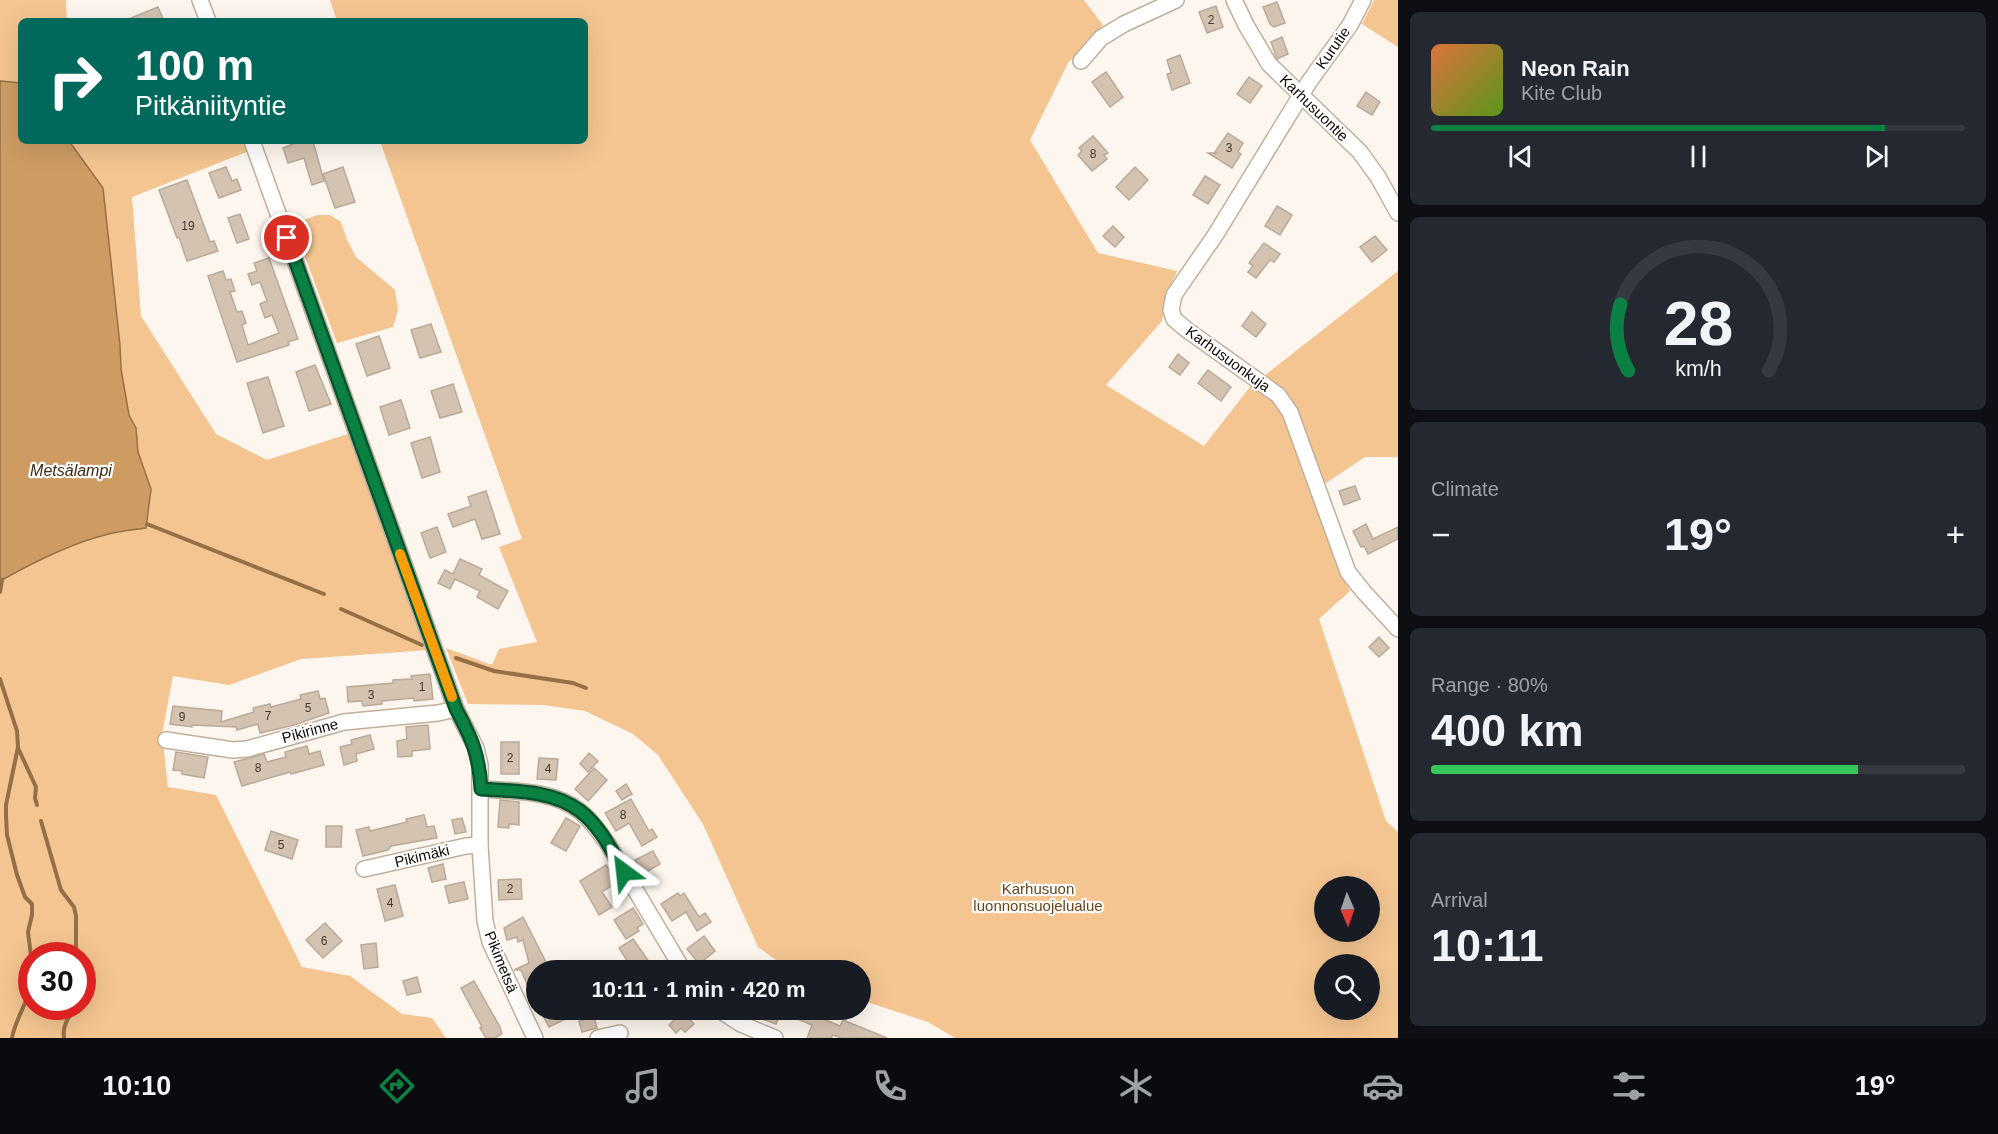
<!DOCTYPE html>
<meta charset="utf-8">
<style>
body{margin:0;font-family:Arial,sans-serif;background:#242831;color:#f1f3f6;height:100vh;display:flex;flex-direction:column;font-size:22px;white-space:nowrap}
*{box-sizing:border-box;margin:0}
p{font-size:20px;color:#9ea1a6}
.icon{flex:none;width:33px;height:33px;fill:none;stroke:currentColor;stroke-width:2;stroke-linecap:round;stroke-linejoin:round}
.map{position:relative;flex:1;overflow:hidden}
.side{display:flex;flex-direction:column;gap:12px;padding:12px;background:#0d0f14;width:600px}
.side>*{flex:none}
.hud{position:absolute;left:18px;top:18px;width:570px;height:126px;border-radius:9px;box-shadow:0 6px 24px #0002;background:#00695c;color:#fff;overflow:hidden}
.needle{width:39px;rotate:178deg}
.tools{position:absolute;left:1314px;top:876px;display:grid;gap:12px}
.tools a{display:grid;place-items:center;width:66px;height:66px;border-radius:50%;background:#171b24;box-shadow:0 6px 24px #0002;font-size:30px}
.speed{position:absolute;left:18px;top:942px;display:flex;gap:12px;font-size:30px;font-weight:700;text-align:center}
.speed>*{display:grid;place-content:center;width:78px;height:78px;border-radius:50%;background:#171b24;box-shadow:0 6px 24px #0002;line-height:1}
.speed .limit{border:9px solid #d22;background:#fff;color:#111}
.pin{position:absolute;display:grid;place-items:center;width:51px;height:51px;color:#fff;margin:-26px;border:3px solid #fff;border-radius:50%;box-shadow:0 2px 6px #0007}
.me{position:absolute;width:66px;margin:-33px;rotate:330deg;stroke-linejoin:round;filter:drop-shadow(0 0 4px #0008)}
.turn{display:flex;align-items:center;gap:21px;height:126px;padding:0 18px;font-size:27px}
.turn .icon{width:78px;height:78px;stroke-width:2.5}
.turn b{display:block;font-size:42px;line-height:51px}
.big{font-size:45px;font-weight:700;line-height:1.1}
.side .tile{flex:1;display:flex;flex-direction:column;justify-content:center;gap:9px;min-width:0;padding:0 21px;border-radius:9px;background:#242831}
.side .dial{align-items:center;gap:0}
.dial svg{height:156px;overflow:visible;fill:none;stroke:#363941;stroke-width:7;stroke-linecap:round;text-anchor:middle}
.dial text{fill:#f1f3f6;stroke:none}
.song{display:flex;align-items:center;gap:18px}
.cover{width:72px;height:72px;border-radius:9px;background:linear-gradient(135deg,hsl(20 70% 55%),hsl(90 70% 35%))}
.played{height:6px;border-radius:3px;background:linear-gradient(90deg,#0b8043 85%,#363941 85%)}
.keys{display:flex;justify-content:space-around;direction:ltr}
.heat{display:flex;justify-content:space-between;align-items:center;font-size:33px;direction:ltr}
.charge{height:9px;border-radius:4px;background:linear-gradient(90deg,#34c759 80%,#363941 0)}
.trip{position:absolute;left:526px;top:960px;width:345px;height:60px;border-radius:30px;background:#171b24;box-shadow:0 6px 24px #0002;font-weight:700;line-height:60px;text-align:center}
.tabs{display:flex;height:96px;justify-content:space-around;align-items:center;background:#090b0e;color:#9ea1a6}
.tabs .icon{width:42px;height:42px}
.tabs .on{color:#0b8043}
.tabs b{font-size:27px;color:#f1f3f6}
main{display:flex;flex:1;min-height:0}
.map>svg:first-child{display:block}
.green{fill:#f4c591;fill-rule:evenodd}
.water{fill:#ce9c63;stroke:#957047;stroke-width:1.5}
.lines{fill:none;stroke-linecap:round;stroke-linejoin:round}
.stream{stroke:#957047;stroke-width:4}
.building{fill:#d5c3b1;stroke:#bbaa98;stroke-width:1.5}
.minor-casing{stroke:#c0af9d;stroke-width:18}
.minor{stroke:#fff;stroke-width:15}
.route-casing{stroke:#07532c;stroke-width:15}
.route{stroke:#0b8043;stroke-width:10}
.slow{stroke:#f59e0b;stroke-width:10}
.labels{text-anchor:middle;stroke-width:4.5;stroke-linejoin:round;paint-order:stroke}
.number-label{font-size:12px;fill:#413830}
.street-label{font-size:15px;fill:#100a05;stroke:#fff}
.park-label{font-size:15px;fill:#674519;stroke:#fff}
.water-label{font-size:16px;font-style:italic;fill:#402b12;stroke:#fff}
</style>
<main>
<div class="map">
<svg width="1398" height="1038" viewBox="0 0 1398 1038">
<rect width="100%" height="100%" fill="#fdf6ee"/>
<g class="green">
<path d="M0 0H66L67 21H21V83L0 81Z"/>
<path d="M330 0H1084L1103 25 1068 63 1030 140 1098 253 1177 271 1168 292 1162 321 1106 385 1204 446 1250 387 1398 271V457H1365L1311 493 1350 591 1319 619 1386 821 1398 832V1038H955L928 1022 861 1000V970H790L758 947 703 824 658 755 633 734 585 711 543 705 468 704 446 648 492 665 499 649 537 642 499 547 522 539 380 141H585V21H337ZM1324 886H1370V932H1324ZM1324 964H1370V1010H1324Z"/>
<path d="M1374 0H1398V47L1362 24Z"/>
<path d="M69 141H246L249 151 132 197 141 316 216 434 267 460 351 433 429 650 301 659 229 685 173 676 162 734 168 787 216 795 302 967 350 976 402 1014 432 1018 446 1038H0V577L3 580C34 561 69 544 104 535 118 531 132 530 146 528L151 489 138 452 136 428 129 415 121 369 120 345 103 188ZM32 956H82V1006H32Z"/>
<path d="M317 215H330L341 222 347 240 356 257 395 290 398 310 393 327 337 343 293 224Z"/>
</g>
<path class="water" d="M0 81 21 83V141H69L103 188 120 345 121 369 129 415 136 428 138 452 151 489 146 528C133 530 118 531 105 535 69 544 34 562 2 580L0 577Z"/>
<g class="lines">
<g class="stream">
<path d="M147 524 324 594"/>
<path d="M0 592 2 580"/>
<path d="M341 609 422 645"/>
<path d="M456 658 494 671 573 683 586 688"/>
<path d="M0 679 17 731 18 747 6 805V816L7 835 17 875 25 897 32 904V915L28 932 32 964"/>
<path d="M18 748 36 787 35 798 37 805"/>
<path d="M41 821 61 890 74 907 76 916V956"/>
<path d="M12 1038C15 1020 27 1003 32 985"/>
<path d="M64 1038C62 1025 69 1017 76 1006"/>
</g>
</g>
<g class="building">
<path d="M1277 2 1285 23 1274 27 1270 24 1263 7Z"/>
<path d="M1216 6 1223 27 1207 33 1199 12Z"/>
<path d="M158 7 164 21H124Z"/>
<path d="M1282 37 1288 54 1277 59 1271 42Z"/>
<path d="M1180 55 1190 83 1172 90 1167 74 1171 73 1167 60Z"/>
<path d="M1106 72 1123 97 1110 107 1092 82Z"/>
<path d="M1249 77 1262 86 1250 103 1237 94Z"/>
<path d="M1366 92 1380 102 1372 115 1357 106Z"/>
<path d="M1228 133 1243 143 1238 152 1241 154 1232 168 1208 153H1217L1215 152Z"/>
<path d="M1093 136 1108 153 1104 155 1107 159 1092 171 1078 155 1082 151 1079 148Z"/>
<path d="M292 141H313L324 181 312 185 304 158 288 163 283 148 293 144Z"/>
<path d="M226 167 232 181 237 179 241 190 219 198 209 173Z"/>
<path d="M343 167 355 202 335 208 323 174Z"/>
<path d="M1135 167 1148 180 1129 200 1116 187Z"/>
<path d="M1205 176 1220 185 1208 204 1193 195Z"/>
<path d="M187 180 210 242 214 241 218 251 187 261 179 237 177 238 159 190Z"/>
<path d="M1277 206 1292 215 1280 235 1265 226Z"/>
<path d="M240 214 249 239 237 243 228 218Z"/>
<path d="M1113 226 1124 237 1115 247 1103 236Z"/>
<path d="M1375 236 1387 250 1372 262 1360 247Z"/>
<path d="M1264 243 1280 254 1274 262 1270 260 1256 278 1248 272 1253 266 1249 263Z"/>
<path d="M269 258 298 339 288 342 289 345 237 362 208 276 223 271 226 280 231 279 235 291 230 292 237 312 242 311 246 323 242 325 248 345 279 333 272 315 265 318 260 304 267 301 260 282 252 285 248 274 257 271 254 263Z"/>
<path d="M1252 312 1266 324 1256 337 1242 326Z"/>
<path d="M431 324 441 352 420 358 411 330Z"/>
<path d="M379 336 390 368 367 376 356 344Z"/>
<path d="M1178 354 1189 363 1180 375 1169 367Z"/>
<path d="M315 365 331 404 309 411 296 372Z"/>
<path d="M1208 370 1231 387 1221 401 1198 383Z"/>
<path d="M268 377 284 426 263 433 247 383Z"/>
<path d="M453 384 462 412 440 418 431 391Z"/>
<path d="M401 400 410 428 389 435 380 407Z"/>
<path d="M430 437 440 472 422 478 411 443Z"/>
<path d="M1355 486 1360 499 1344 505 1339 491Z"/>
<path d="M486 491 500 534 482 539 475 519 453 527 448 514 471 506 468 497Z"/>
<path d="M1366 524 1373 539 1398 527V539L1368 554 1364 546 1361 547 1353 531Z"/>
<path d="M437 527 446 552 430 558 421 533Z"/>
<path d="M460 559 482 569 479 575 508 591 498 609 477 597 480 591 455 579 450 589 438 583 445 570 453 574Z"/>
<path d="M1379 637 1389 648 1379 657 1369 647Z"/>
<path d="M430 674 433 699 414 701V698L382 701V704L363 706 362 701 348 702 347 687 393 683V680L412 679 411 676Z"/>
<path d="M318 691 320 699 325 698 329 713 294 725 260 733 258 724 237 730 236 727 192 725V727L170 724 173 706 222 711 221 722 254 712 253 708 270 704 271 707 301 699 300 695Z"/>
<path d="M428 725 430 749 412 751V756L398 757 397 741 407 739 406 727Z"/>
<path d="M370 735 374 749 356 754 357 761 344 765 340 747 352 744 351 740Z"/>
<rect x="501" y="742" width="18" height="32"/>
<path d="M307 746 309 754 320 751 324 765 291 774 290 772 242 786 234 762 264 754 267 762 286 757 285 752Z"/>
<path d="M176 752 208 757 204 778 182 774V771L173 770Z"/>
<path d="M589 753 598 761 588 772 580 764Z"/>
<path d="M539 758 558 759 556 780 537 779Z"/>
<path d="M594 768 607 780 588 801 575 789Z"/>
<path d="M626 784 632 794 622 800 616 791Z"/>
<path d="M631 799 649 831 652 829 657 837 642 846 629 823 616 831 605 813Z"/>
<path d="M500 800 519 802V825L509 824V828L498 827Z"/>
<path d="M424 815 427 827 434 826 437 838 391 846 388 850 363 856 356 830 369 827 370 831 407 822 406 819Z"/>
<path d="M462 818 466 832 455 834 452 820Z"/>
<path d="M566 818 580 826 566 851 551 843Z"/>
<path d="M326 826H342L341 847H326Z"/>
<path d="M271 831 298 840 292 859 265 850Z"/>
<path d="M653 851 660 864 643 874 635 860Z"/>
<path d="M443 864 446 879 432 882 428 868Z"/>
<path d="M606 865 617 882 602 892 612 907 599 915 580 881Z"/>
<path d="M521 879 522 899 499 900 498 880Z"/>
<path d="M464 882 468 899 449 903 445 886Z"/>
<path d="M395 885 403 916 385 921 377 889Z"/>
<path d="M678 893 680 896 684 893 699 917 705 913 711 922 697 931 686 912 672 921 661 904Z"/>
<path d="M633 908 643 924 637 928 639 931 626 939 614 920Z"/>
<path d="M523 917 550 970H537V980L527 984 521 970H514L529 963 523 940 518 942 517 937 507 940 504 928Z"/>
<path d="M325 923 342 941 323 958 306 940Z"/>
<path d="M704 936 715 951 699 964 687 949Z"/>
<path d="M633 939 645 956 654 970H633L619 948Z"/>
<path d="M376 943 378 967 364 969 361 945Z"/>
<path d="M417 977 421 992 407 995 403 981Z"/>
<path d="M474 981 500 1027 502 1034 495 1038H486L480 1028 482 1027 461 988Z"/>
<path d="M547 1010H584L549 1027 541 1012Z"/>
<path d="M681 1010 694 1024 685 1032 681 1028 676 1033 669 1025 674 1020 672 1018Z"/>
<path d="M763 1010H827L823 1019 840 1026 843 1020 887 1038H841L833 1035 831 1038H807L812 1025 781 1012 776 1024 759 1018Z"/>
<path d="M594 1017 597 1028 582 1032 579 1021Z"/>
</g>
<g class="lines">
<defs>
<g id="minor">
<path d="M200 0 208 21"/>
<path d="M1234 0 1246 25 1269 64 1360 152 1378 177 1398 213"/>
<path d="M1363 0 1350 25 1309 82 1216 234 1174 295 1171 310 1174 319 1187 330 1278 395 1290 412 1348 572 1363 591 1398 629"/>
<path d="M1081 61 1101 38 1124 24 1176 0"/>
<path d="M252 141 456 709 476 748 480 765V845L485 921 490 942 535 1038"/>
<path d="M166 740 233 750 247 749 344 722 438 713 456 709"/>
<path d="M481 789C513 791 554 790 581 812 592 821 600 833 608 844L683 970"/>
<path d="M364 869 466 846 480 845"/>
<path d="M719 1010 741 1024 775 1038"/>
<path d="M598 1038 620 1033"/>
</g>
</defs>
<use href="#minor" class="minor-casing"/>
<use href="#minor" class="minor"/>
</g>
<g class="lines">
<defs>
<path id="route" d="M287 238 456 709C472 739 479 754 481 789 513 791 553 790 580 811 600 826 612 851 624 872"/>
</defs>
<use href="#route" class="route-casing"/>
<use href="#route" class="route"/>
<path class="slow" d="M400 554 452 697"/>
</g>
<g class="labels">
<g class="number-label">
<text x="1211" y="24">2</text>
<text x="1229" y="152">3</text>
<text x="1093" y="158">8</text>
<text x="188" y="230">19</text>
<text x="422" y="691">1</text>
<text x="371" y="699">3</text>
<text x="308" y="712">5</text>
<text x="268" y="720">7</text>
<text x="182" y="721">9</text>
<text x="510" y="762">2</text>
<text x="258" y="772">8</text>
<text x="548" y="773">4</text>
<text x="623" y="819">8</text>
<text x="281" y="849">5</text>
<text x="510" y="893">2</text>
<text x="390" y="907">4</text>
<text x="324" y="945">6</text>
</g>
<g class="street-label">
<text transform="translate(1333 48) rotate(-55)" y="5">Kurutie</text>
<text transform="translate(1314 108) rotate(44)" y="5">Karhusuontie</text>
<text transform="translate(1228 359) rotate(36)" y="5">Karhusuonkuja</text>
<text transform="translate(310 731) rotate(-15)" y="5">Pikirinne</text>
<text transform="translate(422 856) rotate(-13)" y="5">Pikimäki</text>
<text transform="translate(501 962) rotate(68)" y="5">Pikimetsä</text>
</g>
<g class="park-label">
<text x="1038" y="894">Karhusuon<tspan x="1038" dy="17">luonnonsuojelualue</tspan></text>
</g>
<g class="water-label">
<text x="71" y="476">Metsälampi</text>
</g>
</g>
</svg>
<div class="tools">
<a><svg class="needle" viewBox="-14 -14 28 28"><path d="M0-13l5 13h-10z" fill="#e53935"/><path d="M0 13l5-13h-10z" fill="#9ea1a6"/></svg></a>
<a><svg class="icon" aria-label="search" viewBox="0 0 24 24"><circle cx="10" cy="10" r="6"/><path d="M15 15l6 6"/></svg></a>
</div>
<div class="speed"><div class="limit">30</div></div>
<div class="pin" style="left:287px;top:238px;background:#d93025"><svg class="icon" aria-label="arrive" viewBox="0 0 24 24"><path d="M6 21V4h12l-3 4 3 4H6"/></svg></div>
<svg class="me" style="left:624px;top:872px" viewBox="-20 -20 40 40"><path d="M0-17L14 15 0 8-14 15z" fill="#0b8043" stroke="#fff" stroke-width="4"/></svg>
<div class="trip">10:11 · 1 min · 420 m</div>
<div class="hud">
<div class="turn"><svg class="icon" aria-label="right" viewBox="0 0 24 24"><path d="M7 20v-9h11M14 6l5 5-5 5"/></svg><div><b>100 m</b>Pitkäniityntie</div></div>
</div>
</div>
<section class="side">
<div class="tile">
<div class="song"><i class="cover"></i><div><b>Neon Rain</b><p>Kite Club</p></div></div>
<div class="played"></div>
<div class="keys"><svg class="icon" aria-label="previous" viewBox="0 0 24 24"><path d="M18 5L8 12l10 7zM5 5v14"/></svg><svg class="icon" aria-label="pause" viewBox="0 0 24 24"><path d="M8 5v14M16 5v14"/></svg><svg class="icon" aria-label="next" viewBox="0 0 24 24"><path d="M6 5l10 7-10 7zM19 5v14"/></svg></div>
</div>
<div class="tile dial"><svg viewBox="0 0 100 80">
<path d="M14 69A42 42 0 1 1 86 69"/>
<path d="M14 69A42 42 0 0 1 10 35" stroke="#0b8043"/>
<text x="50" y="56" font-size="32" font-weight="700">28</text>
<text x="50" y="72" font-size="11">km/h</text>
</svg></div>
<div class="tile"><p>Climate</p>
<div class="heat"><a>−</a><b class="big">19°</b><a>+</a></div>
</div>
<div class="tile"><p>Range · 80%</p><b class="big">400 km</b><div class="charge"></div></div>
<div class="tile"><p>Arrival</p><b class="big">10:11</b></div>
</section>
</main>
<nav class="tabs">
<b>10:10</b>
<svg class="icon on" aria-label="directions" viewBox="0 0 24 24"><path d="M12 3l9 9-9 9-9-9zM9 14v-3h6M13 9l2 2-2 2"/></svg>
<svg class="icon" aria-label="music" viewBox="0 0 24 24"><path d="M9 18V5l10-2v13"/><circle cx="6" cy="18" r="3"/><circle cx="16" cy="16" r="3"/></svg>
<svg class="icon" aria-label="phone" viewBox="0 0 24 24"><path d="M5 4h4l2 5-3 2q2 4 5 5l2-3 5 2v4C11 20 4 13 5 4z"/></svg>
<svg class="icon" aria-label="climate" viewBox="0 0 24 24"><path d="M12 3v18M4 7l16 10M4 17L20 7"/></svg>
<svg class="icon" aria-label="car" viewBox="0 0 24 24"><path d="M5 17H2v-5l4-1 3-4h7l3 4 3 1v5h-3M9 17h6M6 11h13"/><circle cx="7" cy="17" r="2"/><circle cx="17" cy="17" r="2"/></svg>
<svg class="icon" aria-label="filters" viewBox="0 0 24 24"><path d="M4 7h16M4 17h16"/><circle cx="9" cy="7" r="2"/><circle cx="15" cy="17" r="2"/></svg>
<b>19°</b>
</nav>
